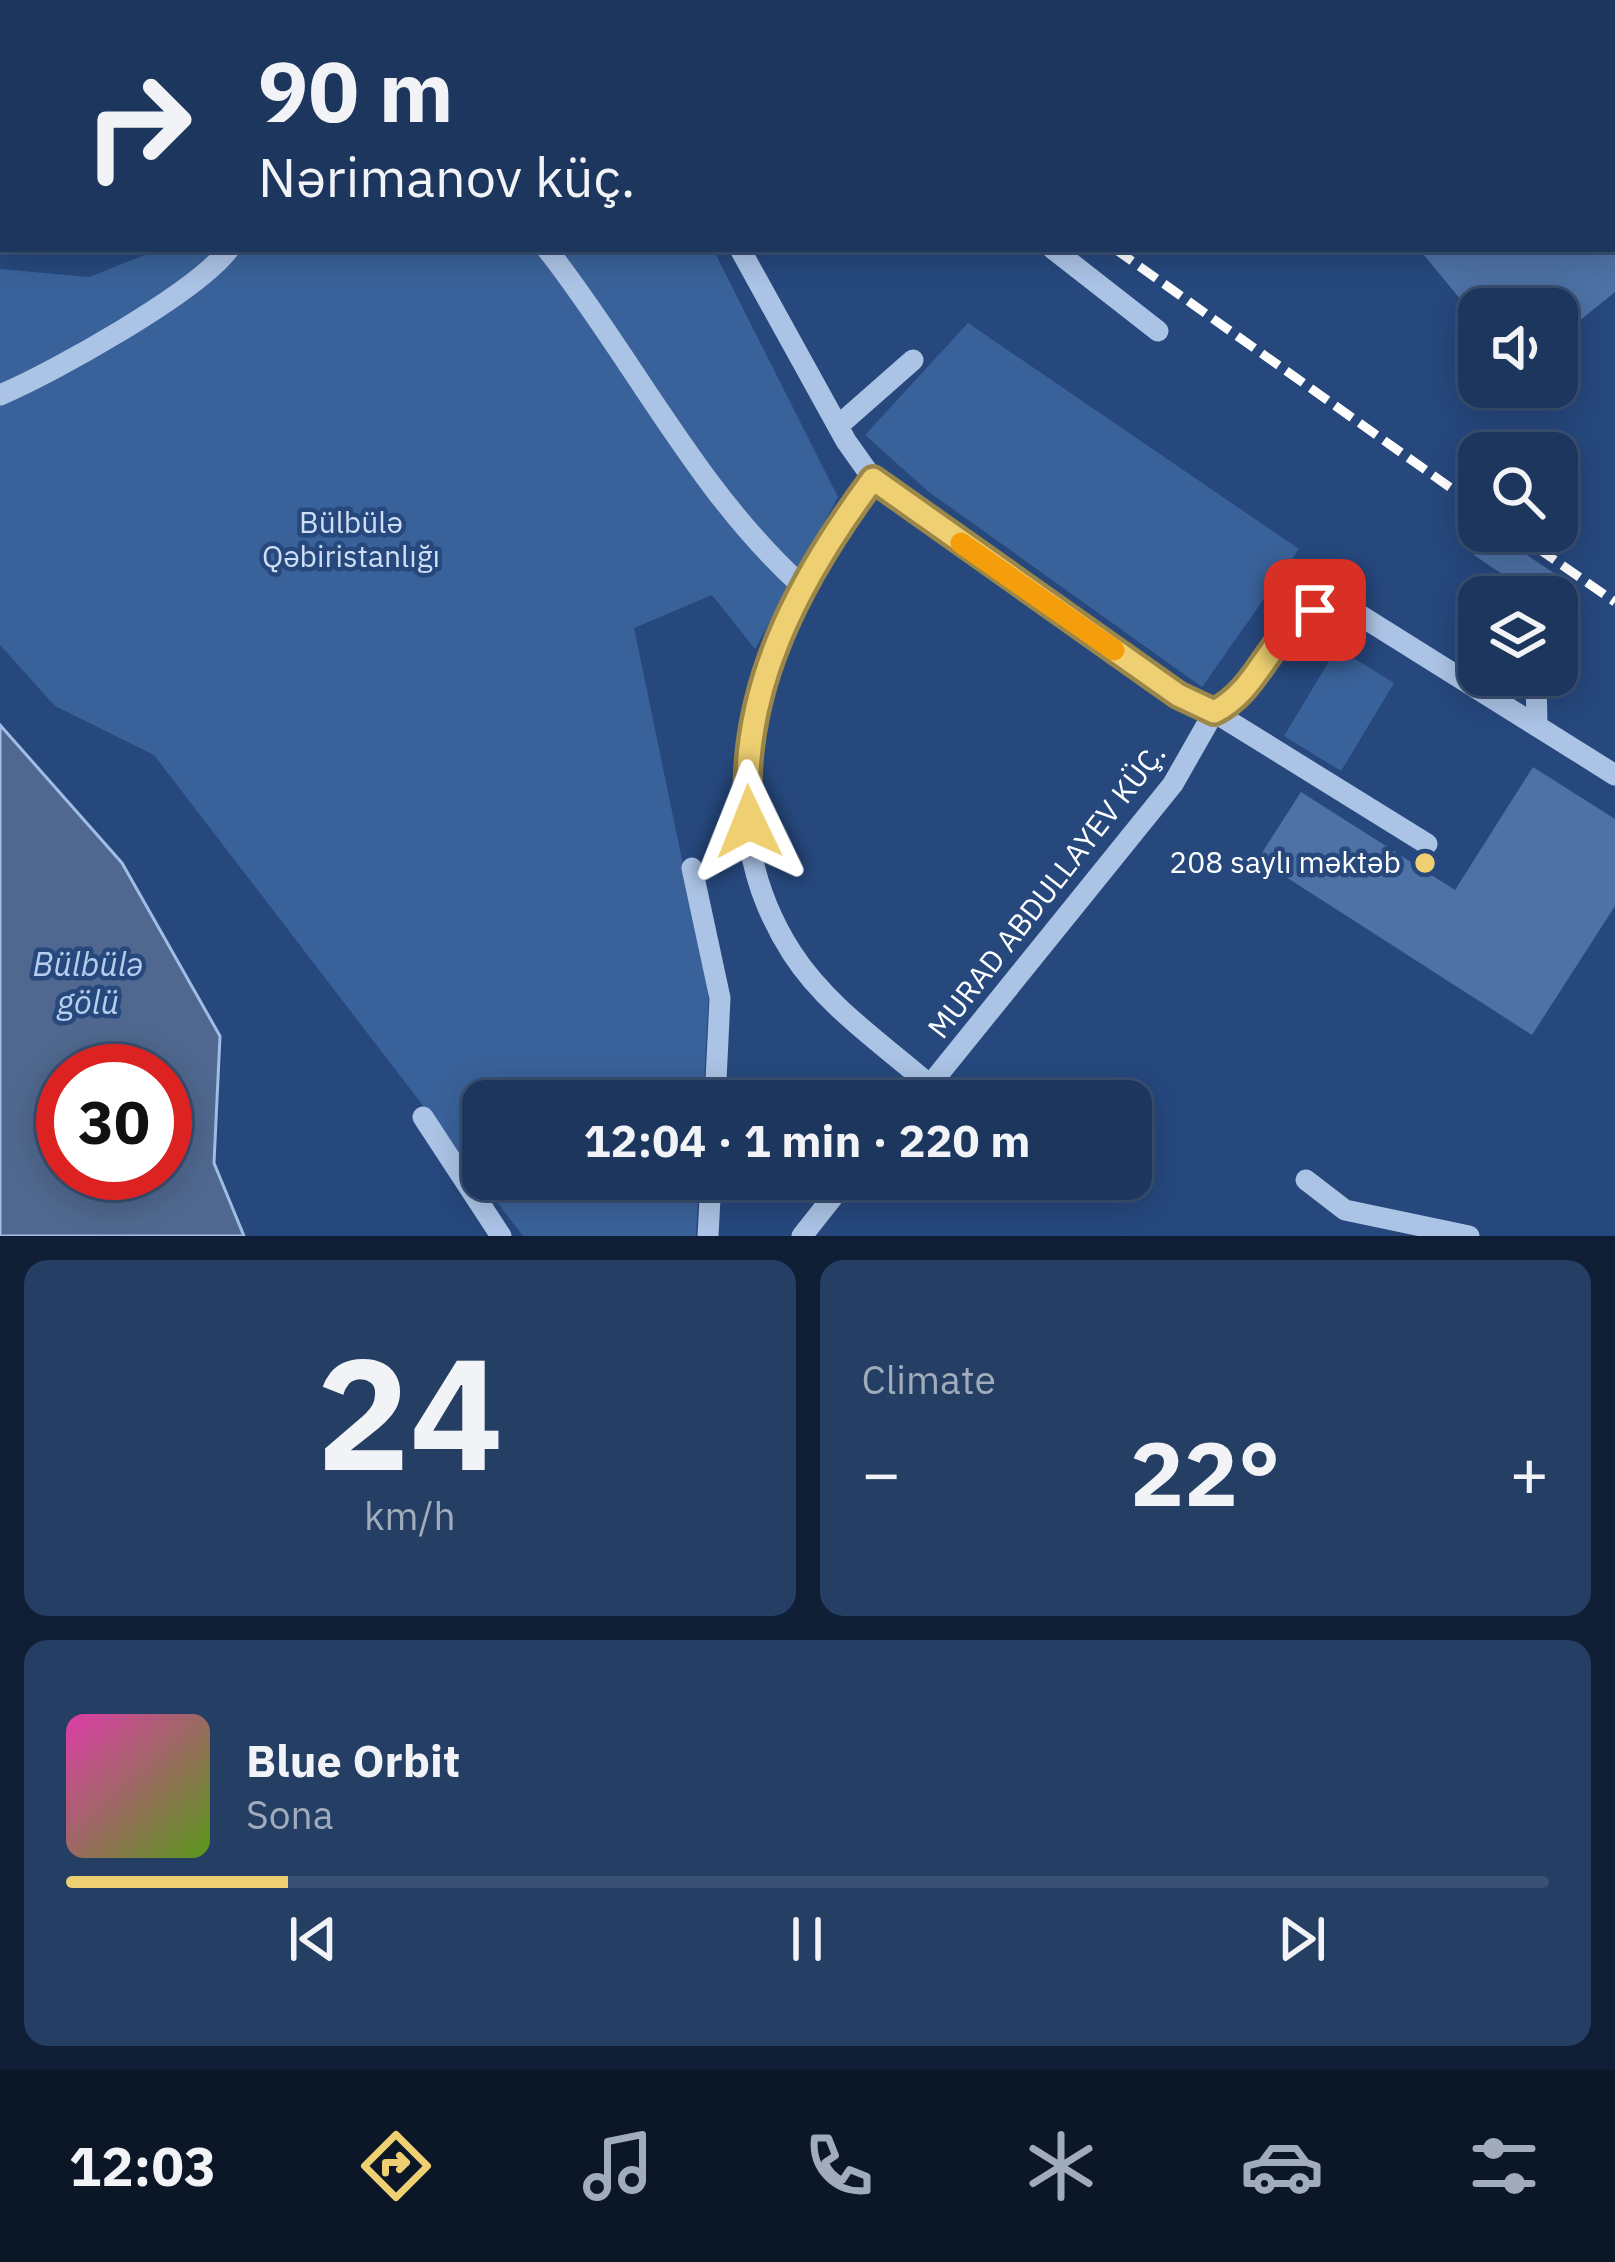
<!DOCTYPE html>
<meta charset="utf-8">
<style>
body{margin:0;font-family:"IBM Plex Sans",sans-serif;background:#253e64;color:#f1f3f6;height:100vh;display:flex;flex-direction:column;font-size:45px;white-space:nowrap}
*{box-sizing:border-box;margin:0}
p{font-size:39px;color:#a0abbc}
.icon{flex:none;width:66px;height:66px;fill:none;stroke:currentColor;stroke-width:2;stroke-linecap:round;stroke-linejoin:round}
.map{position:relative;height:1236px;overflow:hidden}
.sheet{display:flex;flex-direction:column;gap:24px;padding:24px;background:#0f1e34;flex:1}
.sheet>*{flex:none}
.guide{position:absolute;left:0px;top:0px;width:1617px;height:252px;box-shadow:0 6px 30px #0003,0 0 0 3px #3a5073;background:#1c365e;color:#f1f3f6;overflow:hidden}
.buttons{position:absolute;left:1458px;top:288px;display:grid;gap:24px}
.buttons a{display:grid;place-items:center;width:120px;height:120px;border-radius:24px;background:#1c365e;box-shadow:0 6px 30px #0003,0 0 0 3px #3a5073;font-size:60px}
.speed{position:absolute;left:36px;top:1044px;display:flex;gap:24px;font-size:60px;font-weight:700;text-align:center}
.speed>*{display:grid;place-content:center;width:156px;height:156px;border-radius:50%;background:#1c365e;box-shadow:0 6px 30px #0003,0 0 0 3px #3a5073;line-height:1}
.speed .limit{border:18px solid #d22;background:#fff;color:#111}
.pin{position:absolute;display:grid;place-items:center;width:102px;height:102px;color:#fff;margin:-51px;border-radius:24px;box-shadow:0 6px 18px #0006}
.me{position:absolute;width:132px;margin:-66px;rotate:358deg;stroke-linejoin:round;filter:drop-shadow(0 0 9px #0008)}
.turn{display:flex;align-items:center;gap:42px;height:252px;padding:0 60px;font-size:54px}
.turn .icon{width:156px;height:156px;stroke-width:2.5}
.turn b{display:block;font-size:84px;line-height:102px}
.big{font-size:90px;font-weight:800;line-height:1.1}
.sheet .tile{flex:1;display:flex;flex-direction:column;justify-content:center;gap:18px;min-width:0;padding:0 42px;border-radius:24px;background:#253e64}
.sheet .dial{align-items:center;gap:0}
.dial b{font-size:156px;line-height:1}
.song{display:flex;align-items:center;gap:36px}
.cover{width:144px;height:144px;border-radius:18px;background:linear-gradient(135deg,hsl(320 70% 55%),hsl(90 70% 35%))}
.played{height:12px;border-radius:6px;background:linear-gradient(90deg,#eecf71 15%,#3a5073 15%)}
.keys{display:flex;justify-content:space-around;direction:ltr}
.heat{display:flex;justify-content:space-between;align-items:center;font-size:66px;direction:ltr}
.sheet .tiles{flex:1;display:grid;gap:24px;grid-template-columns:1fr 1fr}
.tile:last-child{grid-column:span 2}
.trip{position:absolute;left:462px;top:1080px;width:690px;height:120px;border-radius:24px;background:#1c365e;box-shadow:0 6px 30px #0003,0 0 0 3px #3a5073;font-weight:800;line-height:120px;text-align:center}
.tab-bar{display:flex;height:192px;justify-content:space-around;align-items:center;background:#0b1626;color:#a0abbc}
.tab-bar .icon{width:84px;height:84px}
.tab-bar .active{color:#eecf71}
.tab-bar b{font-size:54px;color:#f1f3f6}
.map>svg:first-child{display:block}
.green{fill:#3a629a}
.water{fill:#50688f;stroke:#a0bde5;stroke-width:3;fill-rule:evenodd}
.building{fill:#4e72a6}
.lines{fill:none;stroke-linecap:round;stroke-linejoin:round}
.minor{stroke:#abc3e5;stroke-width:21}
.major{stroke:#ebf1fd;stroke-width:30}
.rail{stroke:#fff;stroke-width:9;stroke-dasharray:21 9;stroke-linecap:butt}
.route-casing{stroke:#9b8749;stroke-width:30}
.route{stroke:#eecf71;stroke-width:21}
.slow{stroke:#f59e0b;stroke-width:21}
.poi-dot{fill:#eecf71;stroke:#26487d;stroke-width:4.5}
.labels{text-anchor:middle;stroke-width:9;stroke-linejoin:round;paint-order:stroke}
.park-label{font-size:30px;fill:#cedef4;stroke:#26487d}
.poi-label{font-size:30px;fill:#fff;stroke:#26487d;text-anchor:end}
.street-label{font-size:30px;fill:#fff;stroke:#26487d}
.water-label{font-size:33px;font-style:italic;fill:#b6cded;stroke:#26487d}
</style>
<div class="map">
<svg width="1615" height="1236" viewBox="0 0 1615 1236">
<rect width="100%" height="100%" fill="#26487d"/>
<g class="green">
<path d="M160 249H713L838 497 755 649 712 595 634 628 709 990 703 1101H483V1179H699L696 1236H523L154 755 55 706 0 645V269L89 277Z"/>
<path d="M968 323 1299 549 1202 687 929 492 865 435Z"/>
<path d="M1337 648 1394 683 1341 771 1284 736Z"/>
</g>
<path class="water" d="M0 725 122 863 220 1036 214 1163 244 1236H0ZM63 1071H165V1173H63Z"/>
<g class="building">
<path d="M1419 249H1488L1494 255 1502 249H1615V292L1557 339V309H1479V322Z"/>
<path d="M1490 531 1574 586 1557 612V597H1536L1474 555Z"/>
<path d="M1533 767 1615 819V906L1532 1035 1258 859 1301 792 1455 890Z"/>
</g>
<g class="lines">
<g class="minor">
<path d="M609 0 611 3"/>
<path d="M1355 0 1357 3"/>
<path d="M75 3 79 0"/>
<path d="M0 37 3 36"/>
<path d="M547 249C634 360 697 491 802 586"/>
<path d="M740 249 846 441 873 479 1196 706 1214 712 1230 704C1273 667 1289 589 1358 614L1615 775"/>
<path d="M1053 249 1158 331"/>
<path d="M0 395C54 372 196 293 229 249"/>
<path d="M838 426 913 360"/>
<path d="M873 479C773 613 691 796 792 953 826 1006 884 1045 931 1086"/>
<path d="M1536 675 1537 726"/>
<path d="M692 868 720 998 715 1101"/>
<path d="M917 1101 1173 784 1214 712 1427 844"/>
<path d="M423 1117 501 1236"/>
<path d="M1306 1180 1345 1210 1469 1236"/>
<path d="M708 1236 711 1179"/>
<path d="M802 1236 847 1179"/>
</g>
<path class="major" d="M1602 0 1605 3"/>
<g class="rail">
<path d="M840 0 843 3"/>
<path d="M1115 249 1479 508"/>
<path d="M1513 531 1615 602"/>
</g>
</g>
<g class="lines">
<defs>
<path id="route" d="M749 822C737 693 798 580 873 479L1178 695 1214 712C1260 690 1270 631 1315 610"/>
</defs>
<use href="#route" class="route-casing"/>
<use href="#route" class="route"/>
<path class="slow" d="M961 543 1114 650"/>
</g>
<circle class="poi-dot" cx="1425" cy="863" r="12"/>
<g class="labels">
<g class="park-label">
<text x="351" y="533">Bülbülə<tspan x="351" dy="34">Qəbiristanlığı</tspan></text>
</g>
<g class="poi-label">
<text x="1401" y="873">208 saylı məktəb</text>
</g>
<g class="street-label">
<text transform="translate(1047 891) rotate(-52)" y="10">MURAD ABDULLAYEV KÜÇ.</text>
</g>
<g class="water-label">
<text x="88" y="976">Bülbülə<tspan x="88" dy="38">gölü</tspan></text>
</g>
</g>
</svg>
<div class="buttons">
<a><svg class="icon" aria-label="sound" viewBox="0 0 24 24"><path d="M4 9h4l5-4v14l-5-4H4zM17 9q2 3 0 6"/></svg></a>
<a><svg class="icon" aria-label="search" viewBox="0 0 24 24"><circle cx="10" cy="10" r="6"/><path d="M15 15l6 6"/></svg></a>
<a><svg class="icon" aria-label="layers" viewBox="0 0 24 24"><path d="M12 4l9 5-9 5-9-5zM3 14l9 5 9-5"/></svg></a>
</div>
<div class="speed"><div class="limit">30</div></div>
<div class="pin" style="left:1315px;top:610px;background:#d93025"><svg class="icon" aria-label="arrive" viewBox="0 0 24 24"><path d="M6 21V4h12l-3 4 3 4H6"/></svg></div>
<svg class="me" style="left:749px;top:822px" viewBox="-20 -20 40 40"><path d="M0-17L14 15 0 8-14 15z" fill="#eecf71" stroke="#fff" stroke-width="4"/></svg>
<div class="trip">12:04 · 1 min · 220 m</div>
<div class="guide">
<div class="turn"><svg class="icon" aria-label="right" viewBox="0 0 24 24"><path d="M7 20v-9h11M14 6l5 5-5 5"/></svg><div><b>90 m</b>Nərimanov küç.</div></div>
</div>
</div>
<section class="sheet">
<div class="tiles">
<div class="tile dial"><b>24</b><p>km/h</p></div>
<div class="tile"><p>Climate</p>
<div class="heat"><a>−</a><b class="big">22°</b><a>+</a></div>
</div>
<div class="tile">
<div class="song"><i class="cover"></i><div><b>Blue Orbit</b><p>Sona</p></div></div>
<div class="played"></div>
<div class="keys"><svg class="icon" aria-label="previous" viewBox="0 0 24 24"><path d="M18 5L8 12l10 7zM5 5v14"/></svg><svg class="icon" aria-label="pause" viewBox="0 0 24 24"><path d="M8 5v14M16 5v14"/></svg><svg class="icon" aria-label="next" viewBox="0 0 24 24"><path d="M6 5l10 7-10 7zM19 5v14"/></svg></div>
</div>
</div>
</section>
<nav class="tab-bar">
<b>12:03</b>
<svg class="icon active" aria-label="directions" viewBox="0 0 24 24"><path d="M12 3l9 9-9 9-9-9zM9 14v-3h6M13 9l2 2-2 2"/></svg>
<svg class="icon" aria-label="music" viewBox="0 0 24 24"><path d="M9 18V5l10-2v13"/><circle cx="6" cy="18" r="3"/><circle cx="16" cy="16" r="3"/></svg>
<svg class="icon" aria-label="phone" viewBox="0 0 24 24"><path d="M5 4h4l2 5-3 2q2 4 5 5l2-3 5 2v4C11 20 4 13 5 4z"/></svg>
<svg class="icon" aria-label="climate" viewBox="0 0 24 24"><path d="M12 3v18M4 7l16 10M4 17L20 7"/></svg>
<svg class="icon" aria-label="car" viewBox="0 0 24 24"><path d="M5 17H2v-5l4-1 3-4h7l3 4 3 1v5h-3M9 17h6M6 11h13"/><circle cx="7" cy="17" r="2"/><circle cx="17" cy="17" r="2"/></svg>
<svg class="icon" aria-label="filters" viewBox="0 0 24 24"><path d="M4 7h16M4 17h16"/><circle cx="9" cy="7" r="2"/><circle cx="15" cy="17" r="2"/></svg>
</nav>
